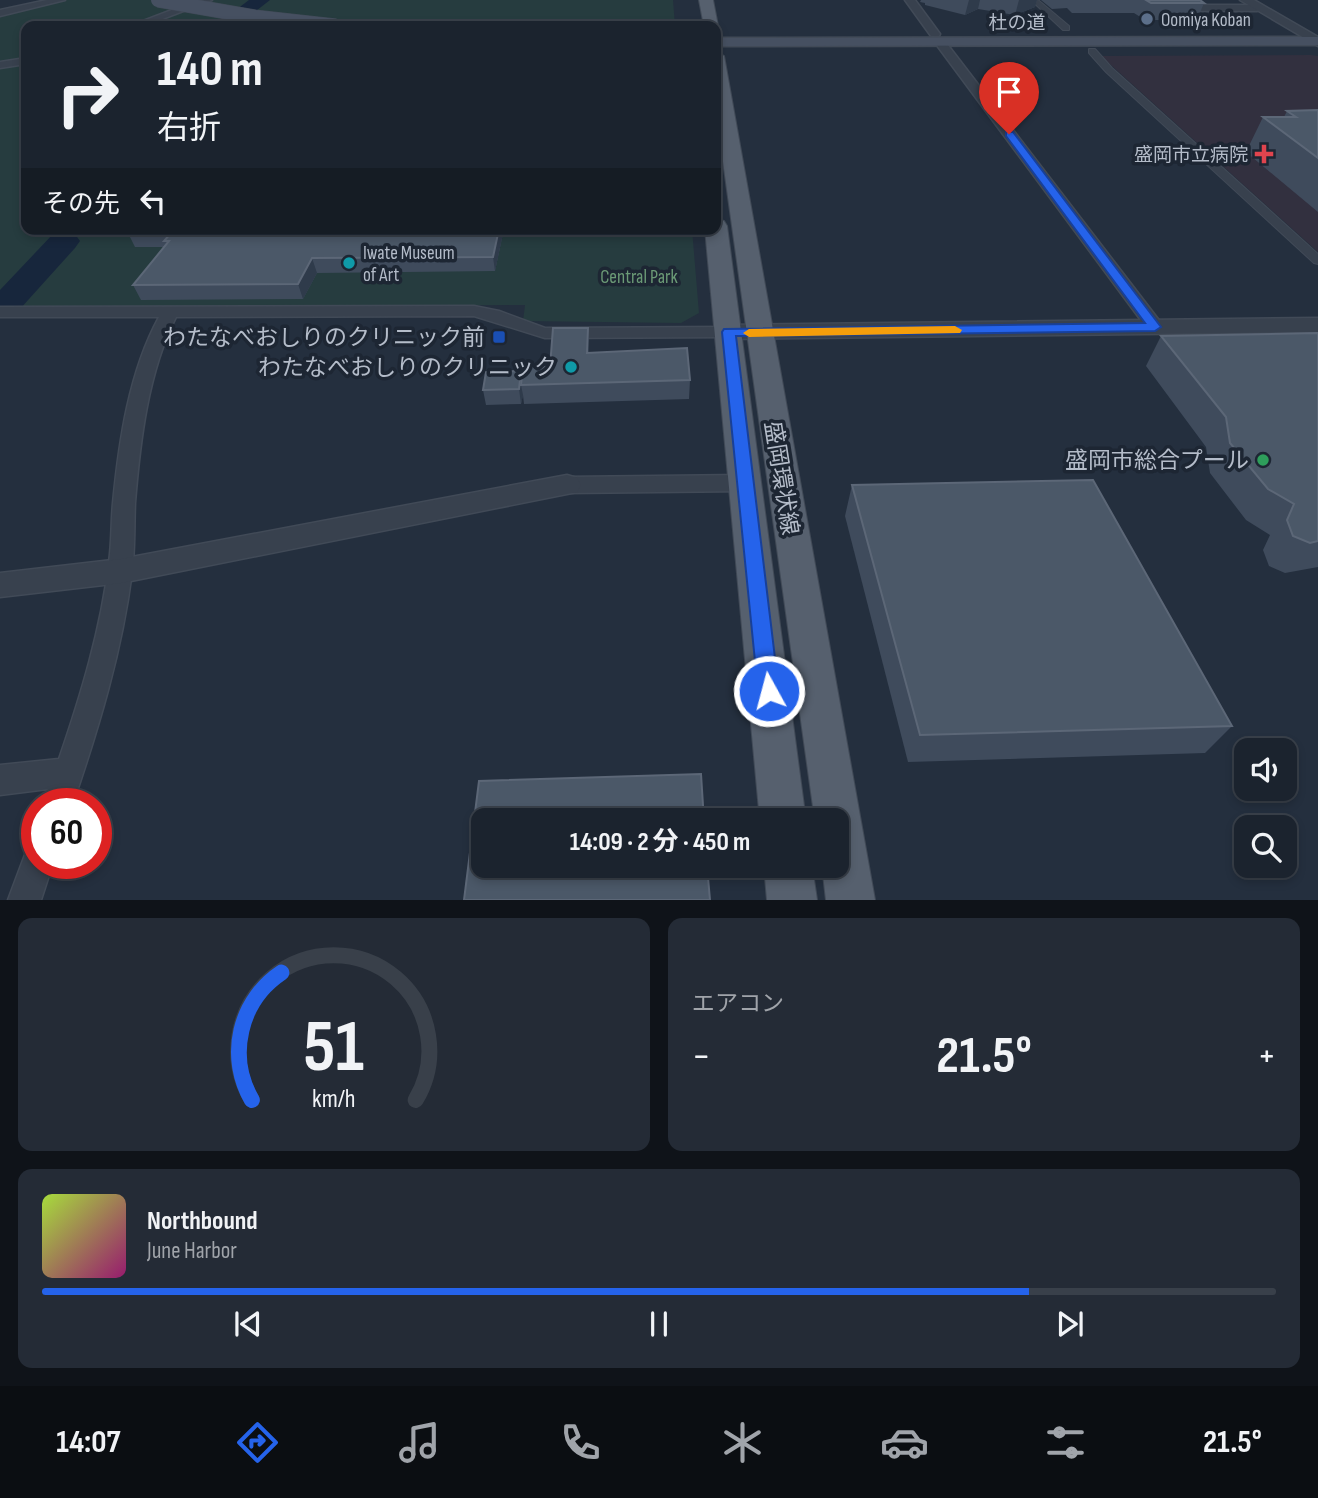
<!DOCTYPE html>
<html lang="ja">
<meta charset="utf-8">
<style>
body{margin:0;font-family:"Sofia Sans Condensed","Noto Sans JP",sans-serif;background:#242b36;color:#f1f3f6;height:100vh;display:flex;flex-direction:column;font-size:26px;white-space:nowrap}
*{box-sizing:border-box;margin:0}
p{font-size:23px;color:#a0a4aa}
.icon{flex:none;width:38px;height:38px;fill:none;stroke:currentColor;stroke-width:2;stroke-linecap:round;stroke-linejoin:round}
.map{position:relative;height:900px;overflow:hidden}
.drawer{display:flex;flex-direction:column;gap:18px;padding:18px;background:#0f1319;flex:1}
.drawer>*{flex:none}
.banner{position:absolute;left:21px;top:21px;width:700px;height:214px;border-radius:14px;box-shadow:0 4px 10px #0003,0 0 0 2px #39404a;background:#1b232e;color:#f1f3f6;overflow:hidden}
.fabs{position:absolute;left:1234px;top:738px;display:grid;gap:14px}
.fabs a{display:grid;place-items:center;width:63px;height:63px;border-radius:14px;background:#1b232e;box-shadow:0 4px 10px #0003,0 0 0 2px #39404a;font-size:35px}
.speed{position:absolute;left:21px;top:788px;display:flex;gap:14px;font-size:35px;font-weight:700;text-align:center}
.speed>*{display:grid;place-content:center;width:91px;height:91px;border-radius:50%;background:#1b232e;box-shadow:0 4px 10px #0003,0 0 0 2px #39404a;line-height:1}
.speed .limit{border:10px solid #d22;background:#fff;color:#111}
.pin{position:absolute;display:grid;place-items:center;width:60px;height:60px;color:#fff;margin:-72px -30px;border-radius:50% 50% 50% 0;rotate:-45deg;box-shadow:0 0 7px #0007}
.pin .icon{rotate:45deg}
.me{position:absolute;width:77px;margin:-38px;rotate:353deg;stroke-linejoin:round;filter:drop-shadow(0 0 5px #0008)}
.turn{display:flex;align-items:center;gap:24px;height:147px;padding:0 21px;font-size:32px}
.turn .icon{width:91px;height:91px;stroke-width:2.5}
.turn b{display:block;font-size:49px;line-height:60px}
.then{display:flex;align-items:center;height:66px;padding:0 21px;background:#0003;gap:14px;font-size:26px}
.big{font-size:52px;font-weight:700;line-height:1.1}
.drawer .tile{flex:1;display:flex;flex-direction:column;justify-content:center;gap:10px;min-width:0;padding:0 24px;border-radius:14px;background:#242b36}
.drawer .dial{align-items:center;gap:0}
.dial svg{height:182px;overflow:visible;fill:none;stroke:#39404a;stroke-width:7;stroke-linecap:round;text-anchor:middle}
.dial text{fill:#f1f3f6;stroke:none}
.song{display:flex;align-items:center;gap:21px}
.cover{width:84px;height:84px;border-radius:10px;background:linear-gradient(135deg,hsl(80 70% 55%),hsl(320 70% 35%))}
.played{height:7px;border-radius:4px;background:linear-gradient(90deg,#2563eb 80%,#39404a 80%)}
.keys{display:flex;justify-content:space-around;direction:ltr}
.heat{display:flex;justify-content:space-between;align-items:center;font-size:38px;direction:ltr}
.drawer .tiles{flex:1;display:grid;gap:18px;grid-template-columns:1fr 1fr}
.tile:last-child{grid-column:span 2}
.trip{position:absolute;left:471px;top:808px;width:378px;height:70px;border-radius:14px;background:#1b232e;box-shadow:0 4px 10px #0003,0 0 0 2px #39404a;font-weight:700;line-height:70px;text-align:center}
.tab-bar{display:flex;height:112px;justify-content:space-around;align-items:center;background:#0b0e12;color:#a0a4aa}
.tab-bar .icon{width:49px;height:49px}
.tab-bar .on{color:#2563eb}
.tab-bar b{font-size:32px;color:#f1f3f6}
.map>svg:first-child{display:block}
.medical{fill:#32303f}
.green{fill:#263c3f}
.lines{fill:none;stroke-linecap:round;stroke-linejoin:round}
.river{fill:#17263c;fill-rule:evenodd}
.pedestrian-casing{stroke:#414a57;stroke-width:2}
.minor-casing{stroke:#414a57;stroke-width:3}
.tertiary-casing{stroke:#414a57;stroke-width:3}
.secondary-casing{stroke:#414a57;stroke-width:3}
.primary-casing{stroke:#414a57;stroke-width:2}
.pedestrian{fill:#38414e;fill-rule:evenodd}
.minor{fill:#38414e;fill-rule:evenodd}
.tertiary{fill:#38414e;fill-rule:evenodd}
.secondary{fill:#465061;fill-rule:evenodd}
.primary{fill:#56606e;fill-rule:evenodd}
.secondary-bridge-casing{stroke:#414a57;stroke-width:15;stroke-linecap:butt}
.secondary-bridge{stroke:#465061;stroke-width:14}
.wall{fill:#3f4b5c}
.shaded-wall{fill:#2f3b4b}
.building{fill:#4b5868;stroke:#5c6777;stroke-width:2}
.route{fill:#2563eb;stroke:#184099;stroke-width:2}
.slow{fill:#f59e0b}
.service-dot{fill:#5c6f8a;stroke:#1d2633;stroke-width:2.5}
.health-dot{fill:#e0444e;stroke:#1d2633;stroke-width:2.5}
.culture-dot{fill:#0f9aa8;stroke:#1d2633;stroke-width:2.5}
.transit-dot{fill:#1a4fb4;stroke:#1d2633;stroke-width:2.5}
.leisure-dot{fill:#2e9e5b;stroke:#1d2633;stroke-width:2.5}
.labels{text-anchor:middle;stroke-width:7;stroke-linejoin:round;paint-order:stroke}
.far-poi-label{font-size:19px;fill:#b4bcc9;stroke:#1d2633;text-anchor:start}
.far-street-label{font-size:19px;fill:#b4bcc9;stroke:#1d2633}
.far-park-label{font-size:19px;fill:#6b9a76;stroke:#1d2633}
.poi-label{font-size:23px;fill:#b4bcc9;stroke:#1d2633;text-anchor:end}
.street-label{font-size:23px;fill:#b4bcc9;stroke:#1d2633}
</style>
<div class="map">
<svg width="1318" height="900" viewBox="0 0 1318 900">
<rect width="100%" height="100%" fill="#242f3e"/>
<path class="medical" d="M1311 55 1318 56V252L1101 56Z"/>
<path class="green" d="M60 0H673L675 26H26V229H692L699 313 681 323 523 321 525 305 0 308V13Z"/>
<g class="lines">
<g class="river">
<path d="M249 0H270L237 26H215Z"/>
<path d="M64 232 75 234 80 241 75 248 20 309 8 312 0 310V290L53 234Z"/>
</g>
<defs>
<g id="pedestrian">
<path d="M1031 0H1038L1069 26V30H1063Z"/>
<path d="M1089 49H1095L1112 68 1318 254V264L1314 263 1106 72 1089 53Z"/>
</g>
<g id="minor">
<path d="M47 0H65L0 16V10Z"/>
<path d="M198 0H212L144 26H130Z"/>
<path d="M905 0H915L940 34 939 36H931Z"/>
<path d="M1114 0H1128L1144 5H1257L1262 8 1257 11H1143Z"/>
<path d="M936 40H944L1161 323 1164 327 1161 331H1149L936 44Z"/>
<path d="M26 58V64L0 68V62Z"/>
<path d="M474 306 499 311 545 328 729 327 738 332 729 337 545 338 474 316 176 317C148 372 140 441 135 503 134 526 135 549 132 572 122 651 99 727 73 803H43L48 789 0 795V765L59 759C81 695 101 629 109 562 112 542 111 523 113 503 119 441 129 372 159 317H0V307Z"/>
<path d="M745 475 753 477 756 483 753 489 745 491 567 493 559 491 556 485 559 479 567 477Z"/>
<path d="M37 847V863H53L41 900H8L26 852Z"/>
</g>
<g id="tertiary">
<path d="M1240 0H1254L1318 37V46Z"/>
<path d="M1318 318V332L729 339 721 337 718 332 721 327 729 325Z"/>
<path d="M567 475 577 478 581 485 577 492 121 583 0 597V573L121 559Z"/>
</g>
<path id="secondary" d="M1318 37V45L716 46V38Z"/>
<g id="primary">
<path d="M699 0H713L718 26 716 29V26H704Z"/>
<path d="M716 51 724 56 875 900H826L822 866H836V821H815L716 111Z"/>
<path d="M716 219 724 221 727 226 806 821H760L705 229H716Z"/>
<path d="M764 866H812L817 900H767Z"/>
</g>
</defs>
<use href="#pedestrian" class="pedestrian-casing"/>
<use href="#minor" class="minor-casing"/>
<use href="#tertiary" class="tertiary-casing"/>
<use href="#secondary" class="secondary-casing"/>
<use href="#primary" class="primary-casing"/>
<use href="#pedestrian" class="pedestrian"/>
<use href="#minor" class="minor"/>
<use href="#tertiary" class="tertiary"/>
<use href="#secondary" class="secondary"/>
<use href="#primary" class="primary"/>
<defs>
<path id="secondary-bridge" d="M158 0 255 17 336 26"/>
</defs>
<use href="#secondary-bridge" class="secondary-bridge-casing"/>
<use href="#secondary-bridge" class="secondary-bridge"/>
</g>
<g class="wall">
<path d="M921 0H1037L1035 7 1015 15 978 9 965 15 925 5V3L920 2Z"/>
<path d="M1041 0H1200L1204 3 1197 20H1145L1134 13H1072L1067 8 1052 9Z"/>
<path d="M1318 110V212L1246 152 1263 117H1284L1287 111Z"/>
<path d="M504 229 495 271 317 273 303 299 141 300 133 285 164 247H135L128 233Z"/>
<path d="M588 328 589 353 690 380 689 399 524 404 523 395 521 404 486 405 483 390 550 367Z"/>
<path d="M1318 333V567L1285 573 1269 566 1263 550 1270 535 1246 520 1210 473 1206 447 1146 366 1161 336Z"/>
<path d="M852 485 1232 726 1205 753 908 762 845 516Z"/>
</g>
<g class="shaded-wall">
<path d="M969 0H980L978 9 965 15Z"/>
<path d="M1019 0H1037L1035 7 1015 15Z"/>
<path d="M499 229H504L495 271 493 257Z"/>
<path d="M312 258 317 273 303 299 298 284Z"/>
<path d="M588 328 589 347 588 372 587 353Z"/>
<path d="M521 371 523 385H521L523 395 521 404 519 389Z"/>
</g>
<g class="building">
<path d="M1146 0H1200L1204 3H1151Z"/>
<path d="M1318 110V158L1263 117H1296L1287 111Z"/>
<path d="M131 229H499L493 257 312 258 298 284 133 285 169 241H164L171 233H128Z"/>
<path d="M553 328H588L587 353 687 348 690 380 521 385 523 367H550Z"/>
<path d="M1318 333V541L1310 543 1293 536 1287 520 1294 504 1268 489 1230 443 1226 417 1161 336Z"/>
<path d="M521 371 519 389 483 390 486 372Z"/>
<path d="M1093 480 1232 726 920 735 852 485Z"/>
<path d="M701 774 704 821H483V866H707L710 900H464L479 781Z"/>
</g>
<path class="route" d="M1006 132H1013L1161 327 1155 331 736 336 779 691 776 698 769 700 761 698 758 691 722 332 724 329 1145 323 1006 136Z"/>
<path class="slow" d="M955 326 962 330 960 333 749 337 743 333 749 329Z"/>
<circle class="service-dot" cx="1147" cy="19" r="7"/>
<path class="health-dot" d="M1260.5 143.5h7v7h7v7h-7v7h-7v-7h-7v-7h7z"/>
<g class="culture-dot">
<circle cx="349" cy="263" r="7"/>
<circle cx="571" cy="367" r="7"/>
</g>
<rect class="transit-dot" x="492" y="330" width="14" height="14" rx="3.5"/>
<circle class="leisure-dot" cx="1263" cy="460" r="7"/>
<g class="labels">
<g class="far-poi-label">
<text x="1161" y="26">Oomiya Koban</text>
<text x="1248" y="161" text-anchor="end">盛岡市立病院</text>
<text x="363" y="259">Iwate Museum<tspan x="363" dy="22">of Art</tspan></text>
</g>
<g class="far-street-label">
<text x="1017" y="29">杜の道</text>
</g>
<g class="far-park-label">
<text x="639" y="283">Central Park</text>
</g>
<g class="poi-label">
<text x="485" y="345">わたなべおしりのクリニック前</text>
<text x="557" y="375">わたなべおしりのクリニック</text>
<text x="1249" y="468">盛岡市総合プール</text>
</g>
<g class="street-label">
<text transform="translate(782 478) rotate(81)" y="8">盛岡環状線</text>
</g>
</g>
</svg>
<div class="fabs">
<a><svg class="icon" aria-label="sound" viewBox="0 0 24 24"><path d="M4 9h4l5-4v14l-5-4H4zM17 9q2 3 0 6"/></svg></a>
<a><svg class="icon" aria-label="search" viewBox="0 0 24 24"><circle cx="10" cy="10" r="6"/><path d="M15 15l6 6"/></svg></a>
</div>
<div class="speed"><div class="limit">60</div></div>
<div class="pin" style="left:1009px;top:134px;background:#d93025"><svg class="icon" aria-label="arrive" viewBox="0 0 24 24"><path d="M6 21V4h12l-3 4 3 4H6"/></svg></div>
<svg class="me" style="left:769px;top:691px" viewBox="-20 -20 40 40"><circle r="17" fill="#2563eb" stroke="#fff" stroke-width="3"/><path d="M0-11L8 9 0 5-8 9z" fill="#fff"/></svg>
<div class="trip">14:09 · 2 分 · 450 m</div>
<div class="banner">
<div class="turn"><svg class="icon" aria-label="right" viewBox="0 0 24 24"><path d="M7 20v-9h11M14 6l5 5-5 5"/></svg><div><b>140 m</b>右折</div></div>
<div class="then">その先<svg class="icon" aria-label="left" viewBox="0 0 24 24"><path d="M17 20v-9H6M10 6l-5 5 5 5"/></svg></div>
</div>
</div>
<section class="drawer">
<div class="tiles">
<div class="tile dial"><svg viewBox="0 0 100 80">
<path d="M14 69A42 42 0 1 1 86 69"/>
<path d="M14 69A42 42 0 0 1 27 13" stroke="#2563eb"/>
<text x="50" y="56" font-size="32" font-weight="700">51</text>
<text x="50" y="72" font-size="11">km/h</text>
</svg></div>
<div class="tile"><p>エアコン</p>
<div class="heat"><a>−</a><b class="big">21.5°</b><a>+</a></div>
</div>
<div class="tile">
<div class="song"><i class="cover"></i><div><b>Northbound</b><p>June Harbor</p></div></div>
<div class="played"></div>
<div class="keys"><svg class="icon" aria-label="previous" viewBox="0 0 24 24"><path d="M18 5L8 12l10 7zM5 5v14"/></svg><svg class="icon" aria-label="pause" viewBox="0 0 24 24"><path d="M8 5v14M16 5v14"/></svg><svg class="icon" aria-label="next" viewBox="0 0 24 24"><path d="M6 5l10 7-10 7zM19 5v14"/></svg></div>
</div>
</div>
</section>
<nav class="tab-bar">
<b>14:07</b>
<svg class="icon on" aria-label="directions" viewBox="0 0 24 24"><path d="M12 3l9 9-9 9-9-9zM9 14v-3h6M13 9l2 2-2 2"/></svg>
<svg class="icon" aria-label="music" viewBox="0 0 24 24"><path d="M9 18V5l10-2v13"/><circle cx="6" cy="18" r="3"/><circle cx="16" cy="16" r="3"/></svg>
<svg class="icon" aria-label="phone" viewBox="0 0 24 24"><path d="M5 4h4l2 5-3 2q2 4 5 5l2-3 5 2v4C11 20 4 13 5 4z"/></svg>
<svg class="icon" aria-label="climate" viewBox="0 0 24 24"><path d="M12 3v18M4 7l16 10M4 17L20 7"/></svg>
<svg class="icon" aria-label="car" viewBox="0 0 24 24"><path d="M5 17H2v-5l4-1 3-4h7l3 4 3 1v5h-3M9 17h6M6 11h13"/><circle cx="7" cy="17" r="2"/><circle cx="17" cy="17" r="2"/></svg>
<svg class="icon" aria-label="filters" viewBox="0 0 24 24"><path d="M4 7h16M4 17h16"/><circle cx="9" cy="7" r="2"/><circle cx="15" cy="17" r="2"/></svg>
<b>21.5°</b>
</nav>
